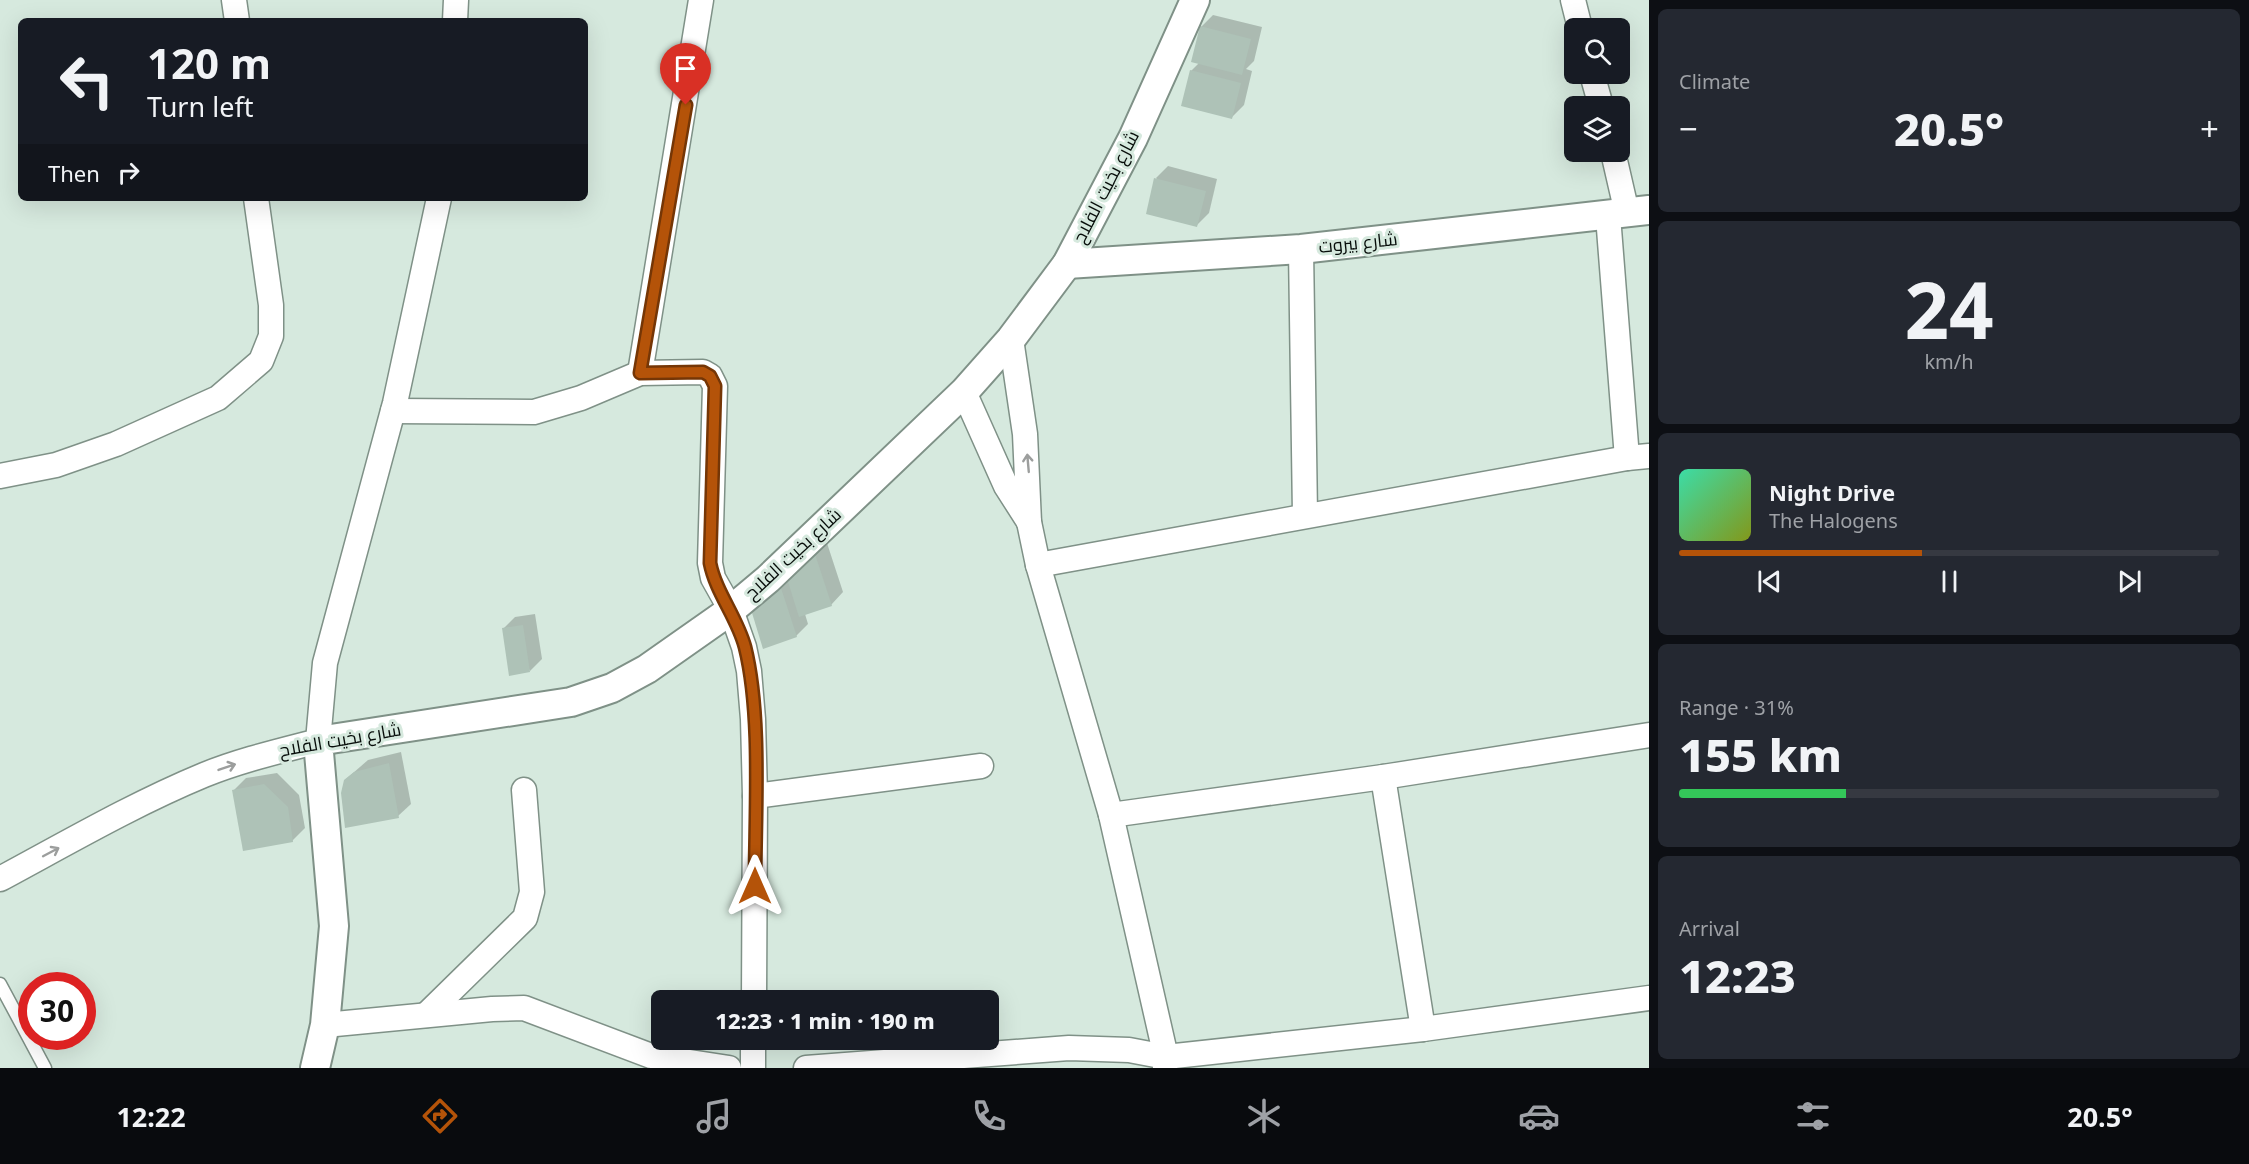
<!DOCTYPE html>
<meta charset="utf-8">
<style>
body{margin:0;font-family:"Noto Sans",Cairo,sans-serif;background:#242831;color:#f1f3f6;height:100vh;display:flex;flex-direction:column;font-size:22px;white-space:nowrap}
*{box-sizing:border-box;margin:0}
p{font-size:20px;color:#9ea1a6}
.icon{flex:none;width:33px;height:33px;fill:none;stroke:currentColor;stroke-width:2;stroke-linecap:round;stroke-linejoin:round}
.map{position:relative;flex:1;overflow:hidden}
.drawer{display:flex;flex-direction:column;gap:9px;padding:9px;background:#0d0f14;width:600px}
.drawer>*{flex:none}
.banner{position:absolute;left:18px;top:18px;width:570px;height:183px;border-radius:9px;box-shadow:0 6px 24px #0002;background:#171b24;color:#f1f3f6;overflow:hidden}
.controls{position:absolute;left:1564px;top:18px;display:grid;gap:12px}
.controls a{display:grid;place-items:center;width:66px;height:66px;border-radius:9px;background:#171b24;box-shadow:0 6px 24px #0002;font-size:30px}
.speed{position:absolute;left:18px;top:972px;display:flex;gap:12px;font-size:30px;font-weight:700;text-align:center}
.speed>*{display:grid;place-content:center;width:78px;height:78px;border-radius:50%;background:#171b24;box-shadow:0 6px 24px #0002;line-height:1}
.speed .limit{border:9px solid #d22;background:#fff;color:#111}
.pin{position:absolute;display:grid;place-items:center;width:51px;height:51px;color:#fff;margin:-62px -26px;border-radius:50% 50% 50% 0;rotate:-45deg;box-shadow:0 0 6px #0007}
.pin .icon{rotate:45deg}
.me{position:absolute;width:66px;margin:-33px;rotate:0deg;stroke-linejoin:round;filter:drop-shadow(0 0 4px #0008)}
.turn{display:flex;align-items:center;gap:21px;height:126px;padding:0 30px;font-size:27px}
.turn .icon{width:78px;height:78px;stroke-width:2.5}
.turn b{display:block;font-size:42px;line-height:51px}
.then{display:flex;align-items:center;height:57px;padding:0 30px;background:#0003;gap:12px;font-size:22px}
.big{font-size:45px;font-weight:800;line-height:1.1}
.drawer .widget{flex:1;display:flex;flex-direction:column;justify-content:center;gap:9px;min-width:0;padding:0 21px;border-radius:9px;background:#242831}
.drawer .dial{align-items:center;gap:0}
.dial b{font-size:78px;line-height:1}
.song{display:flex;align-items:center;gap:18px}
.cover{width:72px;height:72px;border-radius:9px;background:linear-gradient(135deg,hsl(160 70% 55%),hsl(70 70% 35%))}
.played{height:6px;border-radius:3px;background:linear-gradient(90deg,#b45309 45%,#363941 45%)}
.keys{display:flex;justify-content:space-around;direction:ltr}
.heat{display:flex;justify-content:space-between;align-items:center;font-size:33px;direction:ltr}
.charge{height:9px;border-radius:4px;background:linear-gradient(90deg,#34c759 31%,#363941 0)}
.trip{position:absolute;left:651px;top:990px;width:348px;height:60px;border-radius:9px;background:#171b24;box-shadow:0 6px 24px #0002;font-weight:800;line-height:60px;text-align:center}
.menu{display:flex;height:96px;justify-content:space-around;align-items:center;background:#090b0e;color:#9ea1a6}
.menu .icon{width:42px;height:42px}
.menu .current{color:#b45309}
.menu b{font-size:27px;color:#f1f3f6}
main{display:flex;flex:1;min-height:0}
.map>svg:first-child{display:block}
.shadow{fill:#0003}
.building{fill:#aec2b7}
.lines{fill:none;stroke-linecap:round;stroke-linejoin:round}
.service-casing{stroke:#7f9187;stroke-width:15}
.minor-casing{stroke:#7f9187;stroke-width:27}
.tertiary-casing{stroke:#7f9187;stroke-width:32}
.service{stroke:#fff;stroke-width:12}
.minor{stroke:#fff;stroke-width:24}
.tertiary{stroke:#fff;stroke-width:28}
.oneway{stroke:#9c9e9d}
.route-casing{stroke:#753606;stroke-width:15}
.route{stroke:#b45309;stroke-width:10}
.labels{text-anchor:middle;stroke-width:6;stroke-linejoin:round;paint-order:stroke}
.street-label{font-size:18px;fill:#070d0a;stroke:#d6e9de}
</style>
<main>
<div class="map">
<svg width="1649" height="1068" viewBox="0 0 1649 1068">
<rect width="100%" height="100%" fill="#d6e9de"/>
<g class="shadow">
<path d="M1213 15 1262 27 1254 61 1246 69 1252 71 1244 105 1232 117 1191 71 1199 63 1201 27Z"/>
<path d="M1168 166 1217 179 1209 213 1197 225 1156 178Z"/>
<path d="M826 540 843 592 831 605 805 614 808 624 796 636 751 603Z"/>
<path d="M535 614 542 659 530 671 503 629 515 617Z"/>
<path d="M401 752 411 804 398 816 345 780 368 760Z"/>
<path d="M277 773 299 795 305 828 292 841 233 791 246 778Z"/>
</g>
<g class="building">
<path d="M1200 26 1251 39 1242 75 1191 62Z"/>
<path d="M1190 70 1241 83 1232 119 1181 106Z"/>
<path d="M1154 178 1206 191 1197 227 1146 214Z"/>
<path d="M814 551 832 606 799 617 785 572Z"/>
<path d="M779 582 797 637 763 649 749 603Z"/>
<path d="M523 625 530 672 509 676 502 628Z"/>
<path d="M389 763 399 818 345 828 341 793 344 780 354 772Z"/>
<path d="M264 784 288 807 293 842 243 851 232 790Z"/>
</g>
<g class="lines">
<defs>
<path id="service" d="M0 984 45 1068"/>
<g id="minor">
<path d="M234 0 237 21"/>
<path d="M1573 0 1580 28"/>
<path d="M455 21 456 0"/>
<path d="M1592 74 1601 106"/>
<path d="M1613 152 1627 213"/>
<path d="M1608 216 1627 458"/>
<path d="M1301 249 1305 515"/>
<path d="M1011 339 1025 434 1029 522 1038 565 1111 815 1166 1057 1165 1068"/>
<path d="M640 373 701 0"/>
<path d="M964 392 1006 486 1029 522"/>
<path d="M393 411 534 412 581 398 640 373 703 372 710 376 715 386 710 563 713 578 731 610 744 647 749 671 753 719 755 796 754 1000"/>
<path d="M0 476 56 465 116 444 218 398 261 361 271 336V305L256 198"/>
<path d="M1038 565 1627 458 1649 456"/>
<path d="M1383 777 1423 1029"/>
<path d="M755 796 981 766"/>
<path d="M1111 815 1383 777 1649 735"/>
<path d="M0 879C67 843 134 804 204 775 241 760 280 751 318 741L325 663 395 403 439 198"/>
<path d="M426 1015 525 918 532 892 524 790"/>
<path d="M325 1025 492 1009 524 1008 651 1056 729 1068"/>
<path d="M753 1068V1040"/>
<path d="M806 1068 1069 1048 1129 1050 1166 1057 1423 1029 1649 998"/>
</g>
<g id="tertiary">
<path d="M1067 264 1301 249 1649 210"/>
<path d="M315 1068 325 1025 334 926 318 741 571 702 612 688 647 669 731 610 768 579 964 392 1011 339 1067 264 1133 138 1195 0"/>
</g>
</defs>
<use href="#service" class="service-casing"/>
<use href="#minor" class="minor-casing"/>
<use href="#tertiary" class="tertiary-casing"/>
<use href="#service" class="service"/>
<use href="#minor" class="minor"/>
<use href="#tertiary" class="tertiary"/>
</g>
<defs><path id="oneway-shaft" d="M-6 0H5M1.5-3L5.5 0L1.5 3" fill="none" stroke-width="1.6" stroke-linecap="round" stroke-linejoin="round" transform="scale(1.5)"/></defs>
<g class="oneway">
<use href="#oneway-shaft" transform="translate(1028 463) rotate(-95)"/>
<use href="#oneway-shaft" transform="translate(227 767) rotate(-19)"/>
<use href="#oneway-shaft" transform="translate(51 852) rotate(-28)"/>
</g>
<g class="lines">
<defs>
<path id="route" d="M686 105 640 373 703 372 710 376 715 386 710 563C716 593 737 617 745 647 762 715 755 815 755 886"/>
</defs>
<use href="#route" class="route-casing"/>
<use href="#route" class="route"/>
</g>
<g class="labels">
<g class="street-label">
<text transform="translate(1106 187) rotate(-63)" y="6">شارع بخيت الفلاح</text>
<text transform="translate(1358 243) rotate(-6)" y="6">شارع بيروت</text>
<text transform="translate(793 554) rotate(-43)" y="6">شارع بخيت الفلاح</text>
<text transform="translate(340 740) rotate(-10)" y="6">شارع بخيت الفلاح</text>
</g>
</g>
</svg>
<div class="controls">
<a><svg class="icon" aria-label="search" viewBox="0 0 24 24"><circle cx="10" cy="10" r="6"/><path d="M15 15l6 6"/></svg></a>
<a><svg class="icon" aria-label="layers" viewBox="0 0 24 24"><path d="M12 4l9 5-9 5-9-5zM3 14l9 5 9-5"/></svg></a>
</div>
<div class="speed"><div class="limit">30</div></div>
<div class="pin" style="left:686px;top:105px;background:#d93025"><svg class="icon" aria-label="arrive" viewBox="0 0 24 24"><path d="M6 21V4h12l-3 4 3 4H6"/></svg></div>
<svg class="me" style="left:755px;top:886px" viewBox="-20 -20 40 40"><path d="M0-17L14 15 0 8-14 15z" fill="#b45309" stroke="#fff" stroke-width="4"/></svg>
<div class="trip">12:23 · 1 min · 190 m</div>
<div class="banner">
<div class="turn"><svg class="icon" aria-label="left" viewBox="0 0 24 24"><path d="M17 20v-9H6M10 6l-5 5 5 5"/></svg><div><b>120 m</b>Turn left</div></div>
<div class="then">Then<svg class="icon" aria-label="right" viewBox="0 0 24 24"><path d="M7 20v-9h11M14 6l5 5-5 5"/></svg></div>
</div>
</div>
<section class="drawer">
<div class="widget"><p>Climate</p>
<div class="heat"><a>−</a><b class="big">20.5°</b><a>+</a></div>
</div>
<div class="widget dial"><b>24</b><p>km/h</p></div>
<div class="widget">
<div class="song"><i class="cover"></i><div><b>Night Drive</b><p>The Halogens</p></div></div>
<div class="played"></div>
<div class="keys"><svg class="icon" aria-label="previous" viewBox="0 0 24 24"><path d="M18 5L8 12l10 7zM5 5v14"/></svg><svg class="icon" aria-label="pause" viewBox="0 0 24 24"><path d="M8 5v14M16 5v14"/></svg><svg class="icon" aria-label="next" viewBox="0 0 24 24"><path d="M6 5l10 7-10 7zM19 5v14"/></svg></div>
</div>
<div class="widget"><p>Range · 31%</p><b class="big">155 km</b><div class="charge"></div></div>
<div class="widget"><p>Arrival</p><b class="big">12:23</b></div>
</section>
</main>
<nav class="menu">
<b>12:22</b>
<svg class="icon current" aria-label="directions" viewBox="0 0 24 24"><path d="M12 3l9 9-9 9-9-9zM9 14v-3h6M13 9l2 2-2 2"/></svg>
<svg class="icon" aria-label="music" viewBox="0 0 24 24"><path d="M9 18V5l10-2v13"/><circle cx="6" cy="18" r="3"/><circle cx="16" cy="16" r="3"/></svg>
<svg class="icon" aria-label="phone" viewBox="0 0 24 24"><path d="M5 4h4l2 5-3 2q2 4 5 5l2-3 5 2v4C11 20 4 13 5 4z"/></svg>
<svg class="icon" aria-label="climate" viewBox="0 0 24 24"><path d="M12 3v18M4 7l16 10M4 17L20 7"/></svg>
<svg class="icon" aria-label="car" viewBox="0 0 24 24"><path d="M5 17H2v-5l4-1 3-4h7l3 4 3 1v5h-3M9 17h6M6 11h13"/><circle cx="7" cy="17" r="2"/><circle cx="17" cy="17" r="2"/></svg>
<svg class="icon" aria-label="filters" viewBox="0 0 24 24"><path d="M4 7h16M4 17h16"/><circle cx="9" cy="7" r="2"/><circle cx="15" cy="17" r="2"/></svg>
<b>20.5°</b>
</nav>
